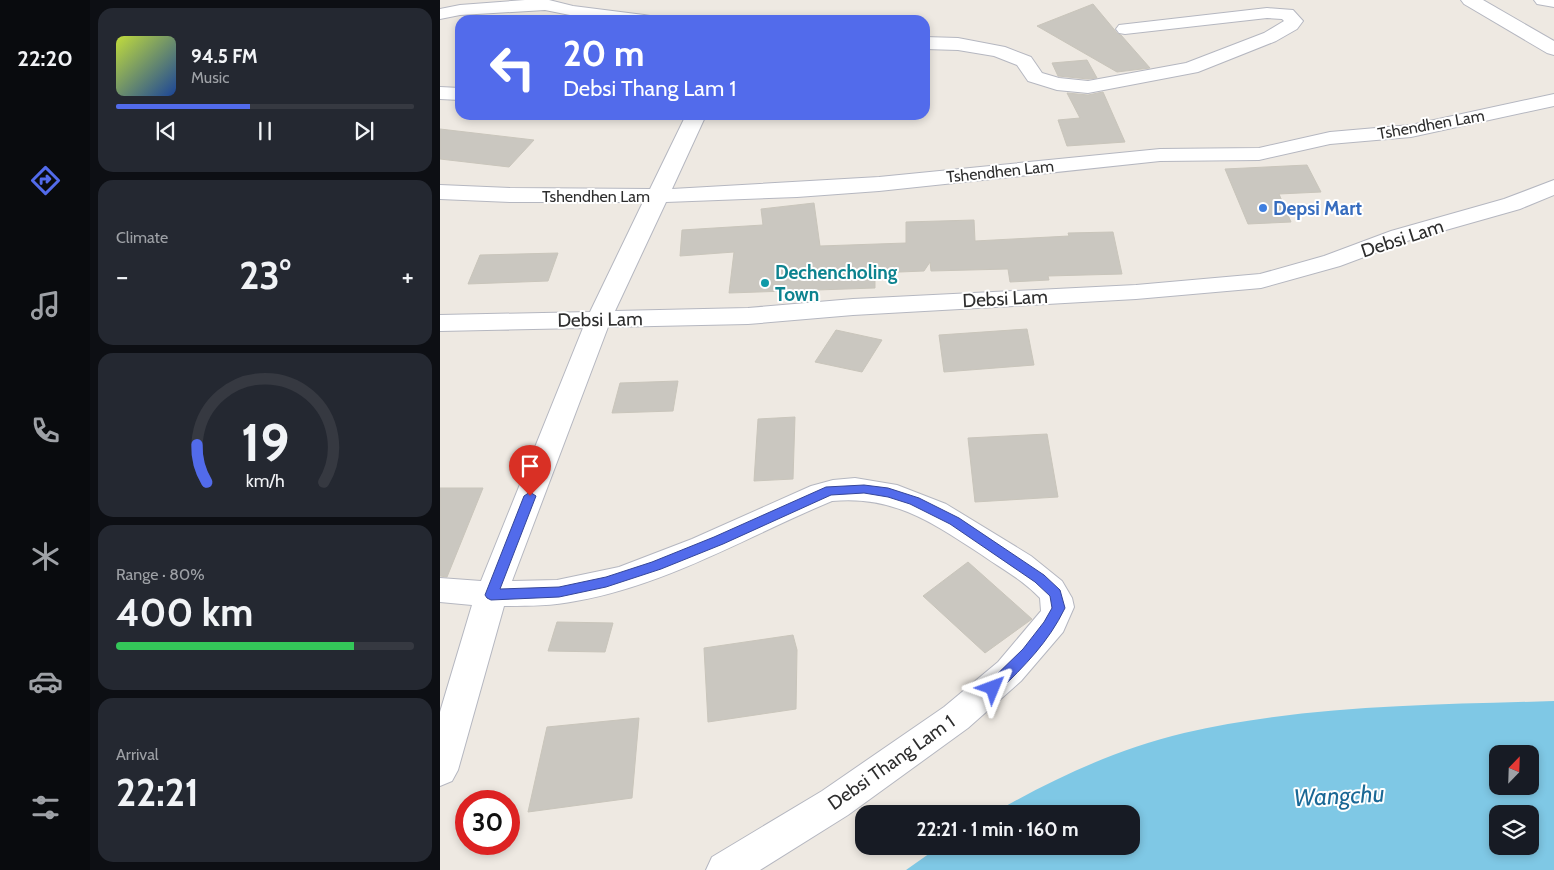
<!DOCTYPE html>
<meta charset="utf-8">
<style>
body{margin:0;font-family:Cabin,sans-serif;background:#242831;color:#f1f3f6;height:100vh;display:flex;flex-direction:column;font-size:19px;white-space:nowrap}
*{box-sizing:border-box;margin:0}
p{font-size:16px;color:#9ea1a6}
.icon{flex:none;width:28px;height:28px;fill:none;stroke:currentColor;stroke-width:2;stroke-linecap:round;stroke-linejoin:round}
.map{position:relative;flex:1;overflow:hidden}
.sheet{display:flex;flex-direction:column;gap:8px;padding:8px;background:#0d0f14;width:350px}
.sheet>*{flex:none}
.banner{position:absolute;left:15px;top:15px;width:475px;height:105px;border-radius:15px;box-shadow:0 2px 8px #0003;background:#526beb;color:#fff;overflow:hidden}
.needle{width:32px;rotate:23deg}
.tools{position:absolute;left:1049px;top:745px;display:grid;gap:10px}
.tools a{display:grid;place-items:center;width:50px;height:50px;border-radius:10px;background:#171b24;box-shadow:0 2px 8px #0003;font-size:25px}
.speed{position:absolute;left:15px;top:790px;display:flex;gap:10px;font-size:25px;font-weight:700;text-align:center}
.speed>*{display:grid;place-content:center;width:65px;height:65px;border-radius:50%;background:#171b24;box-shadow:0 2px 8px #0003;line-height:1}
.speed .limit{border:8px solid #d22;background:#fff;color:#111}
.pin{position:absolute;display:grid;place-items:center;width:42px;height:42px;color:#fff;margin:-51px -21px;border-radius:50% 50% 50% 0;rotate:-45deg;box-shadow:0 0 5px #0007}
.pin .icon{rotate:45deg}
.me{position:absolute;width:55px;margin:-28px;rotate:46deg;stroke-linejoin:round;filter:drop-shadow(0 0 4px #0008)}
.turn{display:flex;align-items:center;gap:18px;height:105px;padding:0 25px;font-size:22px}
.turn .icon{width:65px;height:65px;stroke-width:2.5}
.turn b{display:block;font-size:35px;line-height:42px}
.big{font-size:38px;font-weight:700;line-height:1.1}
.sheet .widget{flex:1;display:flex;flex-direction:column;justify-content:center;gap:8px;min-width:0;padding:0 18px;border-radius:15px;background:#242831}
.sheet .dial{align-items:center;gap:0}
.dial svg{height:130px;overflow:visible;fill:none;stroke:#363941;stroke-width:7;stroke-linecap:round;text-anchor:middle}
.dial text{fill:#f1f3f6;stroke:none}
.song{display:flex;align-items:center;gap:15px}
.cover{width:60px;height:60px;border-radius:8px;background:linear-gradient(135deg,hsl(70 70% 55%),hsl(220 70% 35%))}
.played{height:5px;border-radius:2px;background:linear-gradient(90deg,#526beb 45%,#363941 45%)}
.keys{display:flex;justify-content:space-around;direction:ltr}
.heat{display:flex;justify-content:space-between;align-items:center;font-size:28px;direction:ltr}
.charge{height:8px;border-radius:4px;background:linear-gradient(90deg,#34c759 80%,#363941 0)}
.trip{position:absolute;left:415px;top:805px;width:285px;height:50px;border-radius:15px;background:#171b24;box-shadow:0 2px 8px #0003;font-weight:700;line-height:50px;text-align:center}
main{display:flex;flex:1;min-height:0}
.menu{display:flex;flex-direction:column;width:90px;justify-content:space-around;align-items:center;background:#090b0e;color:#9ea1a6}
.menu .icon{width:35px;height:35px}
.menu .on{color:#526beb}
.menu b{font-size:22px;color:#f1f3f6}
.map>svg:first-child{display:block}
.water{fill:#7fc8e5;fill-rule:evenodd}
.building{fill:#cac7c0;stroke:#c9c5bb}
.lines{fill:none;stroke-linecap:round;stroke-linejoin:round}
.minor-casing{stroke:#b5b7c0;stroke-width:2}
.minor{fill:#fff;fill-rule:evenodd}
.route{fill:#526beb;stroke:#354699}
.shop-dot{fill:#3f7fe0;stroke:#fff;stroke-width:2}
.culture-dot{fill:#0f9aa8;stroke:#fff;stroke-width:2}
.labels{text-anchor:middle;stroke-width:4;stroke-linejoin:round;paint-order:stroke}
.far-street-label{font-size:16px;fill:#2e2e2e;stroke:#fff}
.shop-label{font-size:19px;font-weight:bold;fill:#366cbe;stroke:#fff;text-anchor:start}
.street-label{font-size:19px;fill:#2e2e2e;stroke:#fff}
.culture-label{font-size:19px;font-weight:bold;fill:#0d838f;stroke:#fff;text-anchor:start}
.near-water-label{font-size:24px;font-style:italic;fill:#1a6895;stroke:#fff}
</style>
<main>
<nav class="menu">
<b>22:20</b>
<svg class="icon on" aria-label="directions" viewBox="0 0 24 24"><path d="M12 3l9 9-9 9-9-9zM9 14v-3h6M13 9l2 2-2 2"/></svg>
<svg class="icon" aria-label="music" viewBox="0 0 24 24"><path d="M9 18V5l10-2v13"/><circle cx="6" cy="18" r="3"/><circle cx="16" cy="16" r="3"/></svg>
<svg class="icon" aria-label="phone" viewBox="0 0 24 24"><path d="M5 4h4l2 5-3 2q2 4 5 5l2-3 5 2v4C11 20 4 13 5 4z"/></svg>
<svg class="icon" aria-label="climate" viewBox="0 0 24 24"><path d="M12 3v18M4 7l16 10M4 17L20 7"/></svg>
<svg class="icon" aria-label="car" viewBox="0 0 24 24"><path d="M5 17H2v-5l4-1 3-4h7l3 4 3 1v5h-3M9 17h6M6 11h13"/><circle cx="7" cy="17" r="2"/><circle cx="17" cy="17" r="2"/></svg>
<svg class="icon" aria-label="filters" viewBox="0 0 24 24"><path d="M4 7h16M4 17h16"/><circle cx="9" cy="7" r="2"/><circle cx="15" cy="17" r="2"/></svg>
</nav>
<section class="sheet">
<div class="widget">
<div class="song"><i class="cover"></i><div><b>94.5 FM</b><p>Music</p></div></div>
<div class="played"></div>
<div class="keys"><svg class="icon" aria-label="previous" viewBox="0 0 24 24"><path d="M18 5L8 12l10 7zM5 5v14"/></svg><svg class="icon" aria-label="pause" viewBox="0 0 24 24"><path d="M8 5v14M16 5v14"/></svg><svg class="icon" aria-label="next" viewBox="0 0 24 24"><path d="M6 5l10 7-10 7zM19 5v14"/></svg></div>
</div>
<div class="widget"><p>Climate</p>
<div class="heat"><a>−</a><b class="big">23°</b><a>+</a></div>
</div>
<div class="widget dial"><svg viewBox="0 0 100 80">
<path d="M14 69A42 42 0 1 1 86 69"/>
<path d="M14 69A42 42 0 0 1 8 46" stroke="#526beb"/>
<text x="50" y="56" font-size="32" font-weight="700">19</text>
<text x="50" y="72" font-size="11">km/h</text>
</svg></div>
<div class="widget"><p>Range · 80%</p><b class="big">400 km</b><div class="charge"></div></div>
<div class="widget"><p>Arrival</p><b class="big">22:21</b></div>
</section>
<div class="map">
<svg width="1114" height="870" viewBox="0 0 1114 870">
<rect width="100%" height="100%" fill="#eee9e2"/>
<path class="water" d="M1114 701V870H466L500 846H691V814H552C612 779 677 749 744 733 865 705 990 705 1114 701ZM1058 754H1090V786H1058ZM1058 814H1090V846H1058Z"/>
<g class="building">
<path d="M653 4 678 34 681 35 710 68 677 72 597 26Z"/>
<path d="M647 60 657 78 648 79 618 76 612 63Z"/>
<path d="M663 92 685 142 627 146 618 120 640 118 627 93 648 95Z"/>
<path d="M0 129 94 140 69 167 0 159Z"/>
<path d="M867 165 881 192 839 194 851 222 808 224 785 169Z"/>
<path d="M374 203 380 246 466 243V222L534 220 535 241 629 236 628 233 673 232 682 274 608 276 609 280 570 282 568 269 491 271 490 262 484 271 435 273V288L289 293 294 252 240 256 242 230 323 225 321 209Z"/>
<path d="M118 253 108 281 28 284 40 255Z"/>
<path d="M587 329 594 365 504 372 499 335Z"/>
<path d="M396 330 442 340 422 372 375 362Z"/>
<path d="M238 381 233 411 172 413 180 383Z"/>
<path d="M355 417 353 479 314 481 318 419Z"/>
<path d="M607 434 618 497 535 502 528 438Z"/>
<path d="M0 488H43L7 577 0 576Z"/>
<path d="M528 562 592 619 545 653 483 596Z"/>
<path d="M117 622 173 623 165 652 108 651Z"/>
<path d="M353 635 357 650 356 709 268 722 264 648Z"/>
<path d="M199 718 192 798 88 812 107 727Z"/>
</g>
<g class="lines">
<defs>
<g id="minor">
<path d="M85 0H109L133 6 204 15 210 16 213 20H155L105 10 20 15 0 19V9L20 5Z"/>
<path d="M1021 0H1043L1114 41V55L1107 53 1024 4Z"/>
<path d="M1094 0H1114V7L1097 4Z"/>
<path d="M827 8 853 10 863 21 857 29 836 41 758 72 648 93 617 90 588 81 577 65 554 56 518 50 485 49V37L518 38 565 47 591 57 602 73 619 78 648 81 746 63 824 33 844 21 842 19 827 18 685 34 679 33 676 29 679 25Z"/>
<path d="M0 87 20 88V100L0 99Z"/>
<path d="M1114 94V106L971 137 890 144 819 160 720 161 439 191 357 197 226 202 175 311 308 308 413 299 696 285 820 274 884 256 951 231 1064 199 1114 180V195L1080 209 967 241 900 266 821 288 696 299 413 315 308 324 168 327 72 581 117 580 179 567 252 539 371 486 393 480 415 478 457 485 506 504 591 556 622 581 632 598 634 607 623 632 581 681 528 728 408 815 320 870H266L272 857 382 791 504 707 558 662 601 611 600 598C583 580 562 569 542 555 493 523 454 495 392 501 308 536 227 585 136 601 112 606 88 606 64 606L18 770 12 781 0 786V712L32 605 0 602V578L41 581 143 328 0 331V315L150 312 203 202H70L0 199V185L70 188 210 189 246 115H266L232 189 439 177 720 149 819 148 890 132 971 125Z"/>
</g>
</defs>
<use href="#minor" class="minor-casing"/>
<use href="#minor" class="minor"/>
</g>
<path class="route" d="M424 485 448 488 479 498 519 518 604 575 620 590 625 608C608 643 585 665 558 692L553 693 548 692 546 688 548 683 583 649 604 622 612 608 610 596 595 582 510 524 470 504 448 497 424 493 391 495 283 544 221 569 166 587 119 597 51 600 47 598 45 595 84 496 90 492 96 496 60 589 119 587 166 577 212 562 274 537 386 487Z"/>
<circle class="shop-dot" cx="823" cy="208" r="5"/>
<circle class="culture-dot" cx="325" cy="283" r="5"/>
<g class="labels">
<g class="far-street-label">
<text transform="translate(991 124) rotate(-10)" y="6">Tshendhen Lam</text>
<text transform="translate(560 171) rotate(-6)" y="6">Tshendhen Lam</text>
<text x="156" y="202">Tshendhen Lam</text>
</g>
<g class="shop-label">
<text x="833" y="215">Depsi Mart</text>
</g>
<g class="street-label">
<text transform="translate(962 238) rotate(-18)" y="7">Debsi Lam</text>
<text transform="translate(565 298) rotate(-3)" y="7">Debsi Lam</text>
<text transform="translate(160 319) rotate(-1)" y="7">Debsi Lam</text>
<text transform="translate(451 762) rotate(-35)" y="7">Debsi Thang Lam 1</text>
</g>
<g class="culture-label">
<text x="335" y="279">Dechencholing<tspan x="335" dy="22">Town</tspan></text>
</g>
<g class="near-water-label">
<text transform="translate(899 796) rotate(-3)" y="8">Wangchu</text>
</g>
</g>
</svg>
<div class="tools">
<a><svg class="needle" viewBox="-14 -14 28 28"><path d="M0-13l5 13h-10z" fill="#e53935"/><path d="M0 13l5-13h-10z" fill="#9ea1a6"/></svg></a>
<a><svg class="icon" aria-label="layers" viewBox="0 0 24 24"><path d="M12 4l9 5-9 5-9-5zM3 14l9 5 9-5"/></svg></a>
</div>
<div class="speed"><div class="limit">30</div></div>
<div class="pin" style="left:90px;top:496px;background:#d93025"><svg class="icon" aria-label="arrive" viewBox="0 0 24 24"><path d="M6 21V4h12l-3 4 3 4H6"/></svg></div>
<svg class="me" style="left:553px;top:688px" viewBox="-20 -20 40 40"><path d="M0-17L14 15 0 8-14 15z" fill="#526beb" stroke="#fff" stroke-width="4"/></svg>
<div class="trip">22:21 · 1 min · 160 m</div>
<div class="banner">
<div class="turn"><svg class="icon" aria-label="left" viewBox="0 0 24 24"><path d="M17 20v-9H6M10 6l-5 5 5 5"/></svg><div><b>20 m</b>Debsi Thang Lam 1</div></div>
</div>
</div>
</main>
